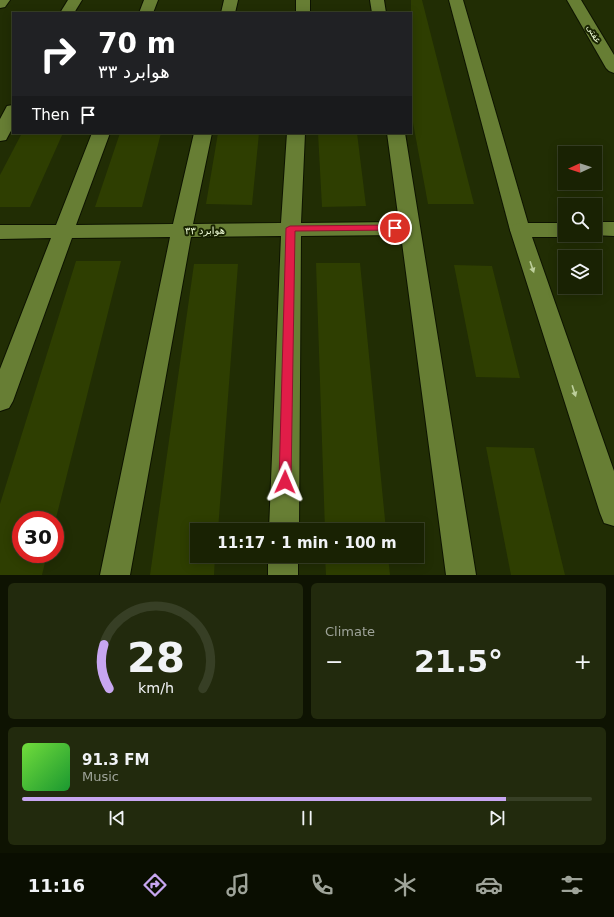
<!DOCTYPE html>
<meta charset="utf-8">
<style>
body{margin:0;font-family:"DejaVu Sans","Noto Sans Arabic",sans-serif;background:#222a0d;color:#f1f3f6;height:100vh;display:flex;flex-direction:column;font-size:15px;white-space:nowrap}
*{box-sizing:border-box;margin:0}
p{font-size:13px;color:#9fa49a}
.icon{flex:none;width:22px;height:22px;fill:none;stroke:currentColor;stroke-width:2;stroke-linecap:round;stroke-linejoin:round}
.map{position:relative;height:575px;overflow:hidden}
.sheet{display:flex;flex-direction:column;gap:8px;padding:8px;background:#0e1302;flex:1}
.sheet>*{flex:none}
.banner{position:absolute;left:12px;top:12px;width:400px;height:122px;border-radius:0px;box-shadow:0 2px 10px #0003,0 0 0 1px #373f25;background:#202124;color:#fff;overflow:hidden}
.needle{width:26px;rotate:267deg}
.fabs{position:absolute;left:558px;top:146px;display:grid;gap:8px}
.fabs a{display:grid;place-items:center;width:44px;height:44px;border-radius:0px;background:#192203;box-shadow:0 2px 10px #0003,0 0 0 1px #373f25;font-size:20px}
.speed{position:absolute;left:12px;top:511px;display:flex;gap:8px;font-size:20px;font-weight:700;text-align:center}
.speed>*{display:grid;place-content:center;width:52px;height:52px;border-radius:50%;background:#192203;box-shadow:0 2px 10px #0003,0 0 0 1px #373f25;line-height:1}
.speed .limit{border:6px solid #d22;background:#fff;color:#111}
.pin{position:absolute;display:grid;place-items:center;width:34px;height:34px;color:#fff;margin:-17px;border:2px solid #fff;border-radius:50%;box-shadow:0 1px 4px #0007}
.me{position:absolute;width:44px;margin:-22px;rotate:1deg;stroke-linejoin:round;filter:drop-shadow(0 0 3px #0008)}
.turn{display:flex;align-items:center;gap:14px;height:84px;padding:0 20px;font-size:18px}
.turn .icon{width:52px;height:52px;stroke-width:2.5}
.turn b{display:block;font-size:28px;line-height:34px}
.then{display:flex;align-items:center;height:38px;padding:0 20px;background:#0003;gap:8px;font-size:15px}
.big{font-size:30px;font-weight:600;line-height:1.1}
.sheet .widget{flex:1;display:flex;flex-direction:column;justify-content:center;gap:6px;min-width:0;padding:0 14px;border-radius:6px;background:#222a0d}
.sheet .dial{align-items:center;gap:0}
.dial svg{height:104px;overflow:visible;fill:none;stroke:#373f25;stroke-width:7;stroke-linecap:round;text-anchor:middle}
.dial text{fill:#f1f3f6;stroke:none}
.song{display:flex;align-items:center;gap:12px}
.cover{width:48px;height:48px;border-radius:6px;background:linear-gradient(135deg,hsl(100 70% 55%),hsl(130 70% 35%))}
.played{height:4px;border-radius:2px;background:linear-gradient(90deg,#c7a6f0 85%,#373f25 85%)}
.keys{display:flex;justify-content:space-around;direction:ltr}
.heat{display:flex;justify-content:space-between;align-items:center;font-size:22px;direction:ltr}
.sheet .tiles{flex:1;display:grid;gap:8px;grid-template-columns:1fr 1fr}
.widget:last-child{grid-column:span 2}
.trip{position:absolute;left:190px;top:523px;width:234px;height:40px;border-radius:0px;background:#192203;box-shadow:0 2px 10px #0003,0 0 0 1px #373f25;font-weight:600;line-height:40px;text-align:center}
.tab-bar{display:flex;height:64px;justify-content:space-around;align-items:center;background:#0a0e01;color:#9fa49a}
.tab-bar .icon{width:28px;height:28px}
.tab-bar .current{color:#c7a6f0}
.tab-bar b{font-size:18px;color:#f1f3f6}
.map>svg:first-child{display:block}
.building{fill:#2e3e01}
.lines{fill:none;stroke-linecap:round;stroke-linejoin:round}
.minor-casing{stroke:#0d1301;stroke-width:2}
.tertiary-casing{stroke:#0d1301;stroke-width:2}
.minor{fill:#677e34;fill-rule:evenodd}
.tertiary{fill:#677e34;fill-rule:evenodd}
.oneway{fill:#bdcf9c}
.route{fill:#e11d48;stroke:#92132f}
.labels{text-anchor:middle;stroke-width:4;stroke-linejoin:round;paint-order:stroke}
.far-street-label{font-size:9px;fill:#ecfad4;stroke:#182300}
.street-label{font-size:10px;fill:#ecfad4;stroke:#182300}
</style>
<div class="map">
<svg width="614" height="575" viewBox="0 0 614 575">
<rect width="100%" height="100%" fill="#212d04"/>
<g class="building">
<path d="M411 0H422L474 204H428L411 112Z"/>
<path d="M22 133H63L30 207H0V175Z"/>
<path d="M120 133H161L142 207H95Z"/>
<path d="M218 133H259L252 205 206 204Z"/>
<path d="M318 133H357L366 206 322 207Z"/>
<path d="M76 261H121L55 522V520H21V554H47L42 575H0V504Z"/>
<path d="M316 263H360L386 530H325Z"/>
<path d="M194 264H238L218 530H197V556H215L214 575H150Z"/>
<path d="M454 265 492 266 520 378 476 377Z"/>
<path d="M486 447 534 448 565 575H511Z"/>
<path d="M325 556H388L390 575H326Z"/>
</g>
<g class="lines">
<defs>
<g id="minor">
<path d="M0 0H10L5 7 0 8Z"/>
<path d="M68 0H82L74 13H60Z"/>
<path d="M144 0H158L153 13H139Z"/>
<path d="M224 0H238L235 13H221Z"/>
<rect x="296" y="0" width="14" height="13"/>
<path d="M370 0H384L386 13H372Z"/>
<path d="M449 0H463L530 230 527 235 520 237 513 235 510 230Z"/>
<path d="M567 0H581L614 55V73L609 71 606 68Z"/>
<path d="M13 105V127L6 140 0 141V119L7 106Z"/>
<path d="M92 133H110L76 225 173 224 194 133H212L193 224 281 223 287 133H305L301 223 399 222 387 133H405L476 575H446L401 235 301 236 299 530H269L281 236 191 237 130 575H100L170 237 72 238 13 401 9 408 0 411V369L51 238 0 239V225H56Z"/>
<rect x="268" y="556" width="30" height="19"/>
</g>
<g id="tertiary">
<path d="M595 222H614V236L593 235H595Z"/>
<path d="M520 223H565V235H571L565 237H532L614 471V526L604 523 600 513 510 230 513 225Z"/>
</g>
</defs>
<use href="#minor" class="minor-casing"/>
<use href="#tertiary" class="tertiary-casing"/>
<use href="#minor" class="minor"/>
<use href="#tertiary" class="tertiary"/>
</g>
<defs><path id="oneway-solid" d="M-6-.8H1V-3.2L6.5 0L1 3.2V.8H-6Z"/></defs>
<g class="oneway">
<use href="#oneway-solid" transform="translate(532 267) rotate(71)"/>
<use href="#oneway-solid" transform="translate(574 391) rotate(72)"/>
</g>
<path class="route" d="M395 225 398 226 399 228 398 230 295 231 291 482 289 486 285 488 281 486 279 482 286 228 290 226Z"/>
<g class="labels">
<g class="far-street-label">
<text transform="translate(594 34) rotate(59)" y="3">عفتی</text>
</g>
<g class="street-label">
<text transform="translate(205 230) rotate(-1)" y="4">۳۳ هوابرد</text>
</g>
</g>
</svg>
<div class="fabs">
<a><svg class="needle" viewBox="-14 -14 28 28"><path d="M0-13l5 13h-10z" fill="#e53935"/><path d="M0 13l5-13h-10z" fill="#9fa49a"/></svg></a>
<a><svg class="icon" aria-label="search" viewBox="0 0 24 24"><circle cx="10" cy="10" r="6"/><path d="M15 15l6 6"/></svg></a>
<a><svg class="icon" aria-label="layers" viewBox="0 0 24 24"><path d="M12 4l9 5-9 5-9-5zM3 14l9 5 9-5"/></svg></a>
</div>
<div class="speed"><div class="limit">30</div></div>
<div class="pin" style="left:395px;top:228px;background:#d93025"><svg class="icon" aria-label="arrive" viewBox="0 0 24 24"><path d="M6 21V4h12l-3 4 3 4H6"/></svg></div>
<svg class="me" style="left:285px;top:482px" viewBox="-20 -20 40 40"><path d="M0-17L14 15 0 8-14 15z" fill="#e11d48" stroke="#fff" stroke-width="4"/></svg>
<div class="trip">11:17 · 1 min · 100 m</div>
<div class="banner">
<div class="turn"><svg class="icon" aria-label="right" viewBox="0 0 24 24"><path d="M7 20v-9h11M14 6l5 5-5 5"/></svg><div><b>70 m</b>۳۳ هوابرد</div></div>
<div class="then">Then<svg class="icon" aria-label="arrive" viewBox="0 0 24 24"><path d="M6 21V4h12l-3 4 3 4H6"/></svg></div>
</div>
</div>
<section class="sheet">
<div class="tiles">
<div class="widget dial"><svg viewBox="0 0 100 80">
<path d="M14 69A42 42 0 1 1 86 69"/>
<path d="M14 69A42 42 0 0 1 10 35" stroke="#c7a6f0"/>
<text x="50" y="56" font-size="32" font-weight="700">28</text>
<text x="50" y="72" font-size="11">km/h</text>
</svg></div>
<div class="widget"><p>Climate</p>
<div class="heat"><a>−</a><b class="big">21.5°</b><a>+</a></div>
</div>
<div class="widget">
<div class="song"><i class="cover"></i><div><b>91.3 FM</b><p>Music</p></div></div>
<div class="played"></div>
<div class="keys"><svg class="icon" aria-label="previous" viewBox="0 0 24 24"><path d="M18 5L8 12l10 7zM5 5v14"/></svg><svg class="icon" aria-label="pause" viewBox="0 0 24 24"><path d="M8 5v14M16 5v14"/></svg><svg class="icon" aria-label="next" viewBox="0 0 24 24"><path d="M6 5l10 7-10 7zM19 5v14"/></svg></div>
</div>
</div>
</section>
<nav class="tab-bar">
<b>11:16</b>
<svg class="icon current" aria-label="directions" viewBox="0 0 24 24"><path d="M12 3l9 9-9 9-9-9zM9 14v-3h6M13 9l2 2-2 2"/></svg>
<svg class="icon" aria-label="music" viewBox="0 0 24 24"><path d="M9 18V5l10-2v13"/><circle cx="6" cy="18" r="3"/><circle cx="16" cy="16" r="3"/></svg>
<svg class="icon" aria-label="phone" viewBox="0 0 24 24"><path d="M5 4h4l2 5-3 2q2 4 5 5l2-3 5 2v4C11 20 4 13 5 4z"/></svg>
<svg class="icon" aria-label="climate" viewBox="0 0 24 24"><path d="M12 3v18M4 7l16 10M4 17L20 7"/></svg>
<svg class="icon" aria-label="car" viewBox="0 0 24 24"><path d="M5 17H2v-5l4-1 3-4h7l3 4 3 1v5h-3M9 17h6M6 11h13"/><circle cx="7" cy="17" r="2"/><circle cx="17" cy="17" r="2"/></svg>
<svg class="icon" aria-label="filters" viewBox="0 0 24 24"><path d="M4 7h16M4 17h16"/><circle cx="9" cy="7" r="2"/><circle cx="15" cy="17" r="2"/></svg>
</nav>
